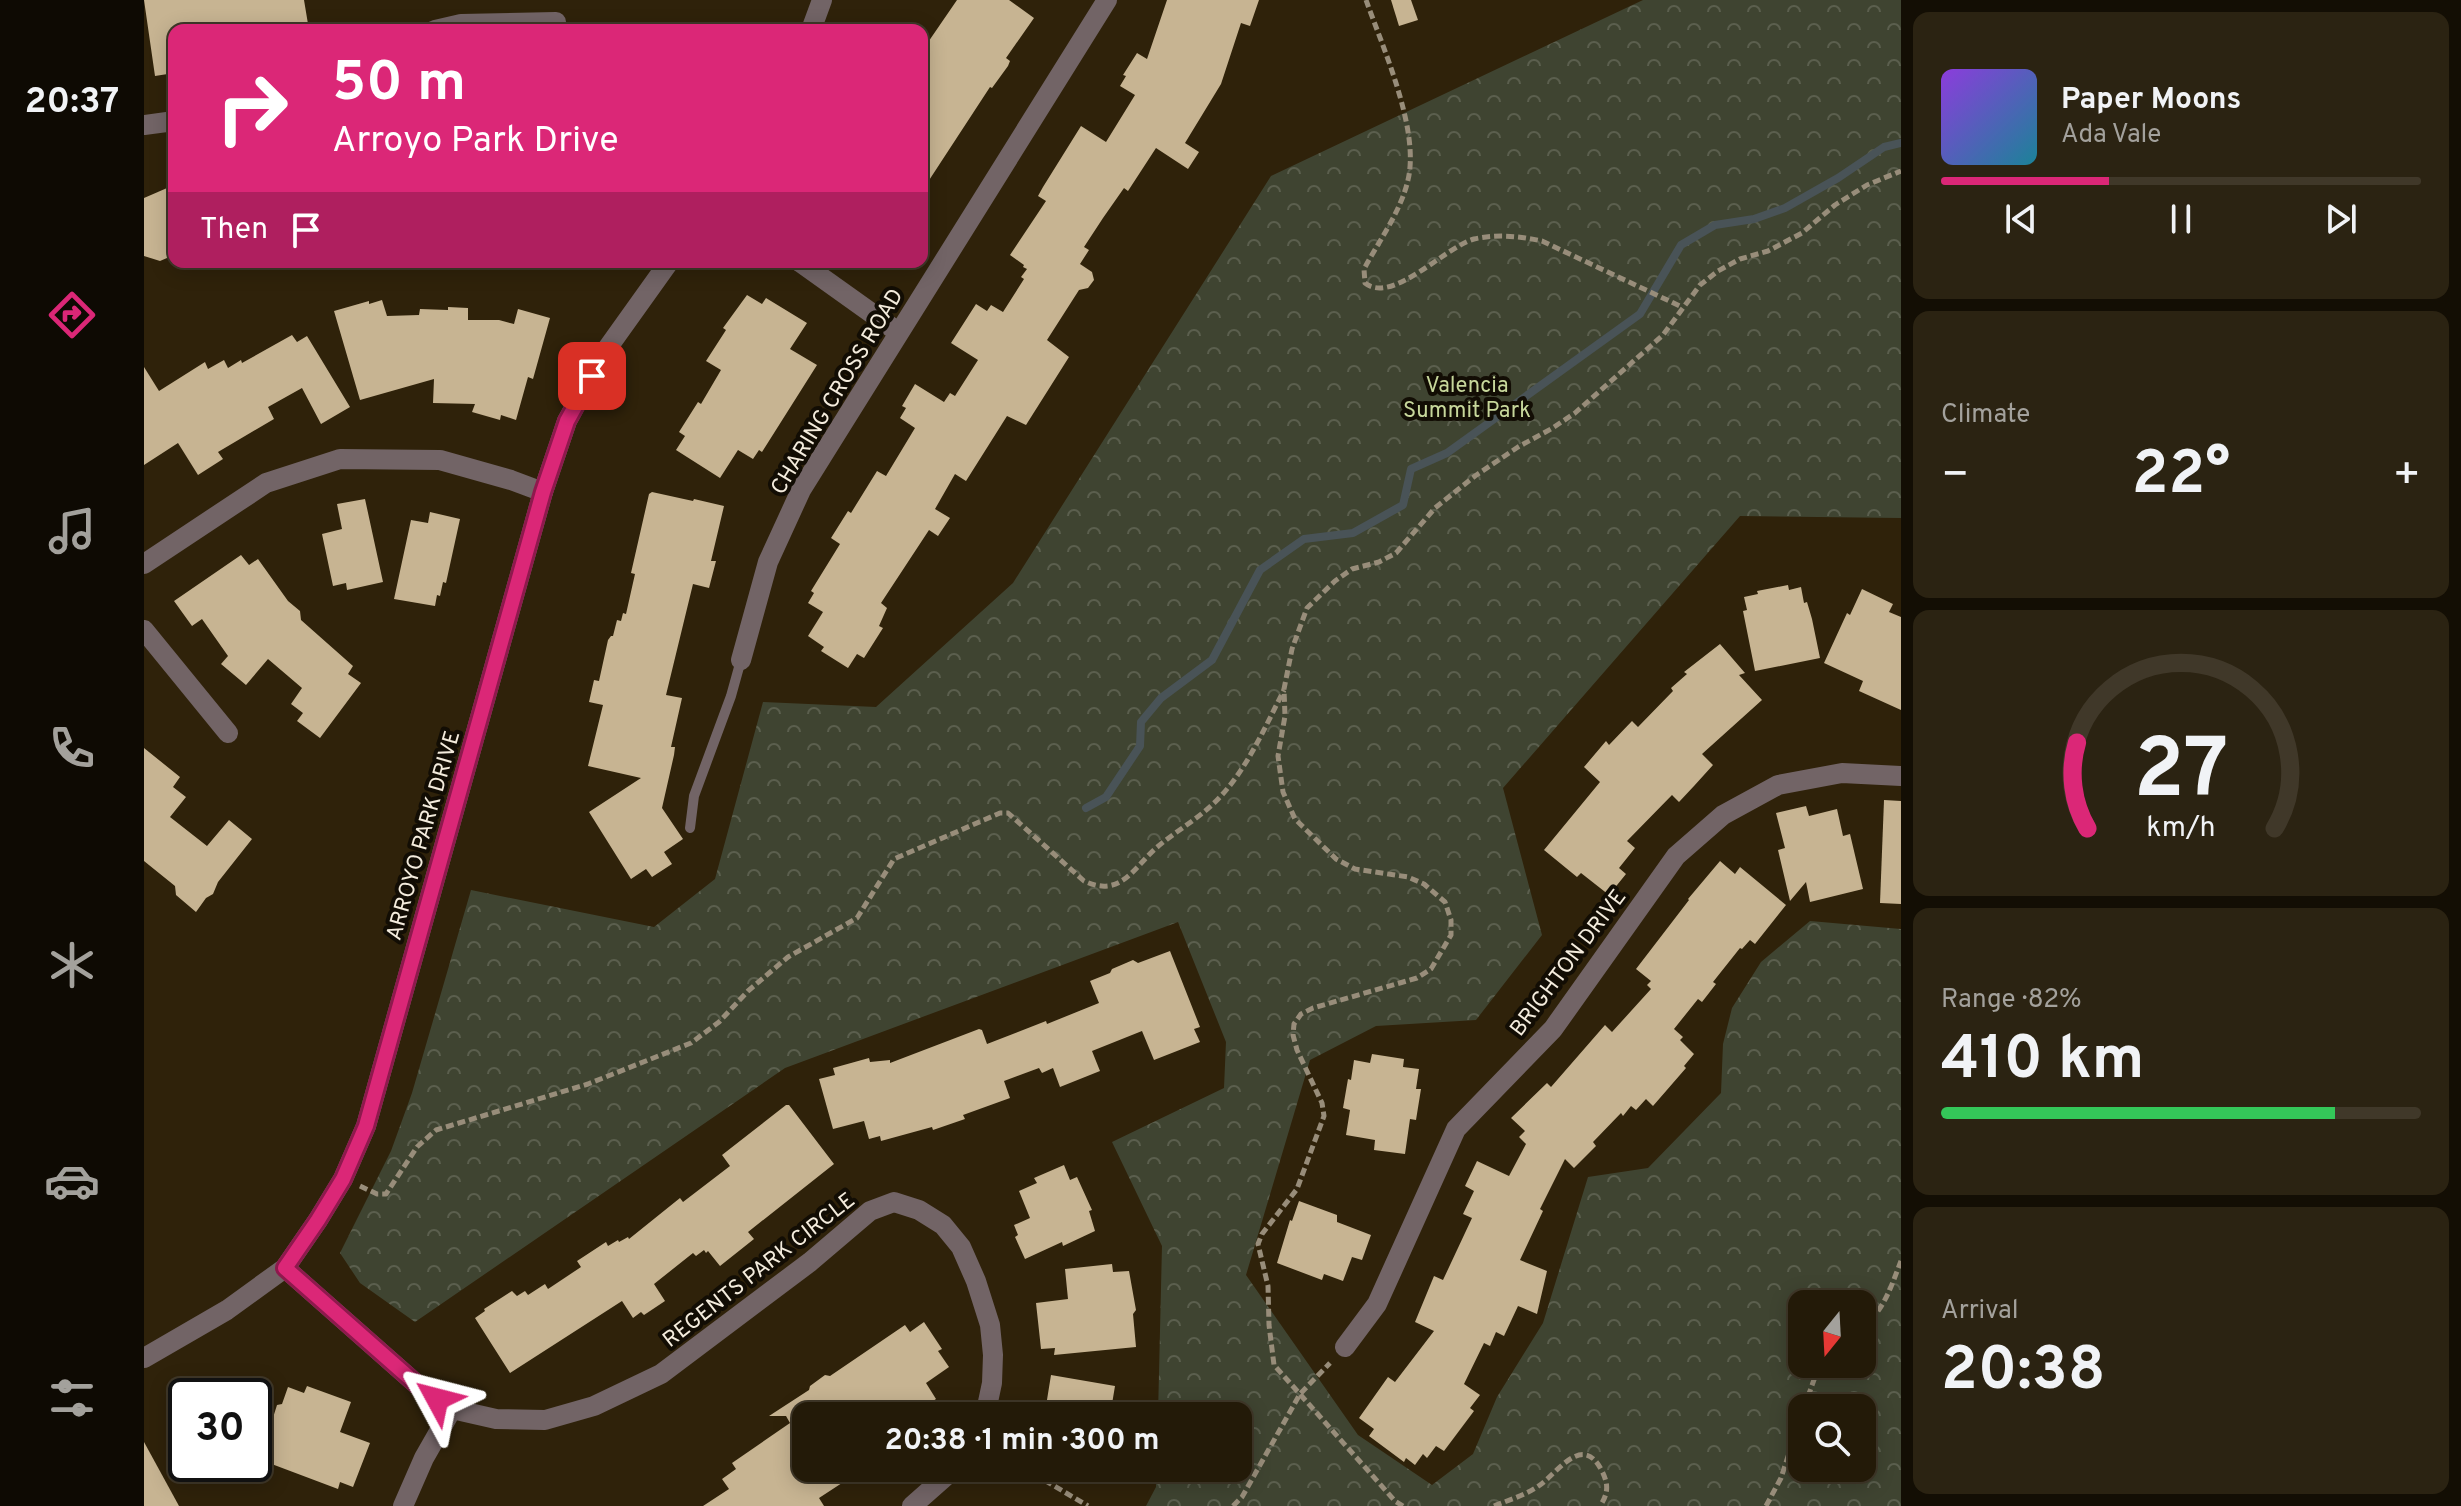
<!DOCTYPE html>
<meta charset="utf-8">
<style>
body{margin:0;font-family:Overpass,sans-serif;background:#2b2312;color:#f1f3f6;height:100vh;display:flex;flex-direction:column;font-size:30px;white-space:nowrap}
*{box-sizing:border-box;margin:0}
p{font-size:26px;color:#a3a19c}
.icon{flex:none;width:44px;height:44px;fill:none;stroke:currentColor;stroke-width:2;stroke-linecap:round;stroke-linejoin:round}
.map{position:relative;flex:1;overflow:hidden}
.drawer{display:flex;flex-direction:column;gap:12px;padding:12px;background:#130e04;width:560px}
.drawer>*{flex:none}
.hud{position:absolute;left:24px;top:24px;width:760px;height:244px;border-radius:16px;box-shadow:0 4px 20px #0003,0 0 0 2px #403829;background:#db2777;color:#fff;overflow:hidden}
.needle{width:52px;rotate:198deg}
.fabs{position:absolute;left:1644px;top:1290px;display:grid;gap:16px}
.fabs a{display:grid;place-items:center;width:88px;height:88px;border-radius:16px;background:#231a08;box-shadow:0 4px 20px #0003,0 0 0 2px #403829;font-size:40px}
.speed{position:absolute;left:24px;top:1378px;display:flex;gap:16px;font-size:40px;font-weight:700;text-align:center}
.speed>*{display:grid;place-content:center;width:104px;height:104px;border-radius:50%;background:#231a08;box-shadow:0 4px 20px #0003,0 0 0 2px #403829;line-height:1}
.speed .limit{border:4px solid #111;border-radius:12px;background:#fff;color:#111}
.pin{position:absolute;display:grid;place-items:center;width:68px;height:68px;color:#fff;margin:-34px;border-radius:16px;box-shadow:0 4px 12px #0006}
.me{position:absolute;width:88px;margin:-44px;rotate:308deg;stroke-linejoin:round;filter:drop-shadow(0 0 6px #0008)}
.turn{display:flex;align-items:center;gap:28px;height:168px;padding:0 32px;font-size:36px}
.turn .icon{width:104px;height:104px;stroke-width:2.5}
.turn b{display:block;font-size:56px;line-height:68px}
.then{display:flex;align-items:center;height:76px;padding:0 32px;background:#0003;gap:16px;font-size:30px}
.big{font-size:60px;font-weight:700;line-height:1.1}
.drawer .tile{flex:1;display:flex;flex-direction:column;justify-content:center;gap:12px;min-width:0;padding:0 28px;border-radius:16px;background:#2b2312}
.drawer .dial{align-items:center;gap:0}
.dial svg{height:208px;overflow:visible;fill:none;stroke:#403829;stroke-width:7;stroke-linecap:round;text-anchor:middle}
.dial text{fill:#f1f3f6;stroke:none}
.song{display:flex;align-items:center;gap:24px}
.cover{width:96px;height:96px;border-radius:12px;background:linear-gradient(135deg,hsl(270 70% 55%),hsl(190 70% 35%))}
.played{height:8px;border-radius:4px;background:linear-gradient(90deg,#db2777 35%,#403829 35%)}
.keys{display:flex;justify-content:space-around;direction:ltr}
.heat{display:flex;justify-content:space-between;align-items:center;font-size:44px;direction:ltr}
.charge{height:12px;border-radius:6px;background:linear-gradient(90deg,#34c759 82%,#403829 0)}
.trip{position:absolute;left:648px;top:1402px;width:460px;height:80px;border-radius:16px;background:#231a08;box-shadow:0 4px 20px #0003,0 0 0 2px #403829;font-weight:700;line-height:80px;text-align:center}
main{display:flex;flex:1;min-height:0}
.dock{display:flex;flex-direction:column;width:144px;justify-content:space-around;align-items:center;background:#0e0a03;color:#a3a19c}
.dock .icon{width:56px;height:56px}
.dock .on{color:#db2777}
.dock b{font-size:36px;color:#f1f3f6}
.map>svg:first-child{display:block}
.forest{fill:url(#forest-crowns);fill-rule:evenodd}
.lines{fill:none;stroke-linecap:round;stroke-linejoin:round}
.stream{stroke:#495357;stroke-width:8}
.building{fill:#c7b492}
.path{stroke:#988d7a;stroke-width:5;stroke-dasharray:8 4;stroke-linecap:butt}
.service{stroke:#726466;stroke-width:10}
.minor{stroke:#726466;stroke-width:20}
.route-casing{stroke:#8e194d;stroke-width:20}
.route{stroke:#db2777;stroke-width:14}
.labels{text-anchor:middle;stroke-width:8;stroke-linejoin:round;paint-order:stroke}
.park-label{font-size:22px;fill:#c7d79b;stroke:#120d04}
.street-label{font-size:22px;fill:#f4ecdd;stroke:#120d04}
</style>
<main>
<nav class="dock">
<b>20:37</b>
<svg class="icon on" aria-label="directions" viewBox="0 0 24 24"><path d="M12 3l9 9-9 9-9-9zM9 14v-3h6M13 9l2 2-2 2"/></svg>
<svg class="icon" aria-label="music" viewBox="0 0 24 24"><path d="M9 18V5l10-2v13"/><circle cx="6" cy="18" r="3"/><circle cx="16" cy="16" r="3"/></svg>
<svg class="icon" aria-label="phone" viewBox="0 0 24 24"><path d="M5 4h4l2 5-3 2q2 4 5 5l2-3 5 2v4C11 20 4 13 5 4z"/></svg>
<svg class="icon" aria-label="climate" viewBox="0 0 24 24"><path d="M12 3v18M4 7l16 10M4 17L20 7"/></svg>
<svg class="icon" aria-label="car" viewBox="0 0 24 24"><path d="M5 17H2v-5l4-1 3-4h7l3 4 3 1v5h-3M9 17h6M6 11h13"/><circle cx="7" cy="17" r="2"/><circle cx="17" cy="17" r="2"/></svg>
<svg class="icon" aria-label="filters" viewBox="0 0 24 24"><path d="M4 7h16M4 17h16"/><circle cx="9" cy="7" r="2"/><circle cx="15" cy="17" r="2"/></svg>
</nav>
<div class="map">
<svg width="1757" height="1506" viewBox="0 0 1757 1506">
<defs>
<pattern id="forest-crowns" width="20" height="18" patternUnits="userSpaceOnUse" patternTransform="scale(2)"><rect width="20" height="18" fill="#3f4431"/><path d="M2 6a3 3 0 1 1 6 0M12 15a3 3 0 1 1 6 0" fill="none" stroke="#5b5f4e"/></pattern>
</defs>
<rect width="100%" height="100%" fill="#2f220a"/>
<path class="forest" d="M1499 0H1757V518L1596 516 1359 788 1398 935 1332 1020 1232 1026 1166 1060 1102 1275 1214 1435 1288 1485 1329 1454 1353 1397 1399 1323 1444 1177 1504 1168 1577 1093 1579 1044 1588 1008 1617 962 1666 921 1757 929V1506H1002L1012 1487V1468H1094V1416H1014L1018 1246 968 1142 1080 1088 1082 1042 1034 922 641 1068 271 1322 216 1283 196 1253 247 1151 268 1093 327 890 510 927 571 879 619 702 732 707 869 583 1127 176ZM1658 1304H1718V1364H1658ZM1658 1408H1718V1468H1658Z"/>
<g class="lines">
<path class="stream" d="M942 808 962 797 996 746 997 722 1017 698 1068 660 1116 570 1160 539 1209 533 1259 505 1267 469 1303 453 1496 314 1537 245 1571 225 1610 219 1641 208 1694 178 1740 147 1757 143"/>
</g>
<g class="building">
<path d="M0 0H160L165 30H30V73L11 76Z"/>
<path d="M813 0H865L890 18 862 58 866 61 864 66 848 88 846 87 778 191V51Z"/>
<path d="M1023 0H1115L1106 26 1097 23 1077 84 1041 143 1055 152 1044 169 1012 148 984 191 980 188 959 218 940 247 945 250 936 264 948 272 950 280 944 288 935 290 903 340 925 357 882 425 863 416 822 481 811 474 791 509 806 518 794 536 785 530 737 603 743 608 735 626 739 628 720 658 713 654 704 668 677 651 680 647 664 636 679 612 664 603 670 593 667 591 696 544 687 538 704 511 707 513 733 471 742 476 771 428 756 418 762 408 758 406 771 384 800 402 806 393 811 396 834 360 807 343 832 304 843 311 847 305 859 312 880 279 877 277 883 269 879 267 880 265 866 255 902 201 894 196 899 187 937 126 962 142 991 95 976 86 982 76 979 75 993 53 1003 59Z"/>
<path d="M1247 0H1267L1274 20 1255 26Z"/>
<path d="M30 185V255L16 261 0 256V198Z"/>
<path d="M603 295 618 304 622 298 663 323 646 349 673 365 618 452 615 450 609 459 594 450 576 478 532 450 541 436 535 432 554 402 557 404 577 370 562 361 582 330 579 328Z"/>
<path d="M238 300 243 316 275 315 276 309 304 310V307L324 308V320H355L370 324 374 309 406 318 389 379 384 377 372 420 357 415 356 420 328 412 331 404 289 403 290 379 216 400 190 311 225 301V304Z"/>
<path d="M148 335 153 342 163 336 206 407 177 424 158 388 124 407 130 419 74 452 79 459 54 475 34 443 0 465V367L15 391 61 362 64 369 80 360 84 368 97 360 98 363Z"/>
<path d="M508 492 549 501 550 499 580 506 567 561H572L565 588 549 584 522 695 538 698 527 747H531L530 755 518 808 539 839 520 852 528 864 508 877 502 869 487 879 445 812 497 778 444 766 459 705 445 702 450 680 455 681 464 640 467 636H469L473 620 477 621 479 613 482 614 491 574 487 573 505 494Z"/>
<path d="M221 499 239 582 203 590 202 583 189 586 178 534 198 529 193 504Z"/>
<path d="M286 512 316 519 302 583 299 582 296 596 293 595 291 606 250 599 267 520 284 523Z"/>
<path d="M97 555 105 565 114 559 144 601 156 611 157 620 209 666 204 674 217 683 176 738 153 721 159 713 147 704 158 688 124 659 102 685 77 664 84 656 58 619 48 626 30 601Z"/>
<path d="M1644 585 1645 590 1657 587 1660 603 1663 602 1668 619 1676 658 1611 671 1599 611 1603 610 1600 597 1614 594 1613 591Z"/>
<path d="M1718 589 1749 604 1745 612 1757 617V710L1715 691 1719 681 1680 663 1703 613 1706 615Z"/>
<path d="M1576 644 1601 673 1595 675 1618 700 1558 754 1569 765 1550 786 1535 802 1528 795 1483 841 1491 848 1475 868 1482 874 1465 895 1437 873 1433 877 1400 850 1456 782 1440 767 1462 741 1465 745 1488 721 1494 727 1529 691 1527 688 1543 674 1540 672Z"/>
<path d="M0 748 36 777 29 787 42 797 26 817 63 846 85 820 108 839 74 882 69 894 62 898 52 912 32 895 31 886 0 861Z"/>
<path d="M1740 800 1757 801V904L1736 903Z"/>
<path d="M1662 806 1665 816 1693 809 1699 836 1706 834 1719 889 1666 902 1662 882 1646 901 1634 850 1641 848 1632 813Z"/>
<path d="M1576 861 1591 874 1596 867 1642 905 1611 944 1606 940 1598 949 1596 948 1569 982 1572 984 1558 1002 1554 999 1530 1029 1539 1037 1536 1040 1550 1054 1540 1066 1542 1068 1509 1106 1502 1099 1492 1110 1487 1106 1479 1116 1477 1113 1449 1142 1452 1146 1430 1168 1421 1159 1396 1209 1399 1211 1376 1260 1403 1271 1393 1314 1374 1306 1360 1336 1352 1332 1346 1346 1340 1343 1320 1384 1336 1395 1326 1408 1330 1411 1300 1451 1292 1446 1283 1458 1279 1454 1271 1465 1262 1458 1260 1462 1225 1436 1230 1429 1215 1418 1244 1377 1251 1382 1290 1331 1271 1322 1290 1276 1299 1280 1328 1218 1319 1214 1330 1191 1321 1186 1333 1161 1365 1176 1382 1144 1375 1137 1381 1131 1367 1118 1403 1083 1407 1087 1461 1025 1468 1032 1507 989 1503 985 1507 981 1492 969 1545 900 1544 899Z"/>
<path d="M1026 951 1056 1027 1050 1029 1056 1042 1010 1060 998 1031 948 1051 956 1071 916 1087 909 1068 898 1073 895 1068 860 1081 866 1098 819 1115 821 1119 789 1130 788 1127 737 1141 736 1136 725 1139 720 1121 689 1129 675 1079 691 1075 689 1068 725 1058 726 1062 746 1060V1063L835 1029 838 1030 843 1044 902 1021 903 1024 955 1003 946 981 966 973 968 969 989 960 994 963Z"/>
<path d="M1228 1054 1260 1059 1259 1067 1275 1069 1272 1089H1277L1272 1120 1266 1119 1261 1154 1230 1150 1231 1140 1202 1135 1206 1110 1199 1108 1204 1079 1207 1080 1210 1060 1226 1063Z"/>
<path d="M642 1105H645L690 1164 604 1232 610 1239 576 1266 564 1251 562 1253 560 1250 552 1256 549 1253 510 1284 521 1301 500 1315 497 1312 489 1318 478 1301 366 1373 331 1318 341 1311 340 1309 368 1291 373 1296 381 1291 384 1295 401 1284 404 1289 437 1267 433 1261 462 1242 464 1246 474 1240 475 1242 484 1237 485 1239 536 1198 539 1202 586 1166 578 1155Z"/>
<path d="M920 1165 926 1180 933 1177 948 1210 945 1211 951 1231 919 1246 918 1242 881 1259 871 1237 874 1235 870 1225 886 1218 875 1191 893 1183 890 1178Z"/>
<path d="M1155 1201 1193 1215V1222L1227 1235 1218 1260 1208 1257 1199 1281 1180 1274 1178 1280 1133 1263 1146 1220 1148 1221Z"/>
<path d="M968 1264 969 1272 985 1271 992 1310 989 1314 992 1347 910 1355 911 1348 897 1349 892 1303 924 1299 921 1269Z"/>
<path d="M780 1322 798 1349 794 1351 805 1367 782 1383 792 1399 783 1405 786 1409 775 1416H759L754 1409 743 1416H662V1468H721L675 1498 680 1506H559L585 1489 578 1479 592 1469 588 1463 646 1423 642 1416H625L665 1390 666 1386 681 1375 686 1376 761 1325 766 1332Z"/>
<path d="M907 1375 971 1386 966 1416H937L934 1411 902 1406Z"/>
<path d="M163 1386 207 1402 196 1432 226 1443 209 1487 196 1482 194 1489 117 1460 129 1428 127 1424 133 1405 138 1404 144 1387 160 1393Z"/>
<path d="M0 1442 35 1506H0Z"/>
</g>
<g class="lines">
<g class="path">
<path d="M1222 0C1239 48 1276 130 1264 180 1257 211 1235 241 1220 269L1221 283C1248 305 1301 247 1330 239 1353 234 1375 236 1398 241L1538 307"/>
<path d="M216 1186 233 1194H242L273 1147 292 1130 444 1084 547 1043 575 1022 604 991 644 957 713 918 750 859 856 813H864L940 881C976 898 989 869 1011 849 1029 833 1051 821 1069 804 1101 774 1120 729 1140 690"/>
<path d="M1718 1329C1741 1308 1746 1289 1757 1261"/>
<path d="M1660 1408 1672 1374 1682 1364"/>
<path d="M880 1468 944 1506"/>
<path d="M1089 1506 1098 1497 1156 1394 1186 1363"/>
<path d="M1259 1506 1251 1501 1130 1365 1125 1325 1124 1286 1114 1244 1118 1234 1153 1189 1180 1116 1178 1103 1153 1050 1149 1035 1150 1024 1157 1014 1169 1008 1273 978 1287 969 1307 935V920L1301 902 1280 884 1264 877 1211 869 1192 859 1151 819 1139 792 1134 756 1141 716 1140 689 1148 649 1163 608 1191 581 1208 569 1235 562 1252 553 1291 508 1331 476 1374 447 1407 429 1431 413 1519 335 1556 285 1574 271 1596 259 1624 251 1658 233 1691 205 1723 185 1757 171"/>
<path d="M1350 1506C1365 1500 1382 1495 1396 1485 1415 1471 1439 1433 1458 1471 1465 1485 1464 1494 1456 1506"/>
<path d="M1622 1506 1637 1478 1658 1413"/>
</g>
<path class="service" d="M546 828 550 796 587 696 597 660"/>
<g class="minor">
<path d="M291 30 317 24 412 22"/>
<path d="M667 30 678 0"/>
<path d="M0 125 30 121"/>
<path d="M656 262 754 332"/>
<path d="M0 564 122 483 196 459 296 460 367 480 399 492"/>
<path d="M0 630 84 733"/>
<path d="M597 660 624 562 657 490 963 0"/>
<path d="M141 1268 278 1389 308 1409 352 1419 401 1420 450 1406 517 1374 666 1262 726 1211 750 1202 775 1210 799 1225 817 1247 832 1281 846 1325 849 1355 848 1383 841 1416"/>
<path d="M1201 1347 1233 1304 1312 1129 1409 1029 1532 856 1579 815 1634 785 1698 773 1757 776"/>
<path d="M0 1358 83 1310 141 1268 174 1220 199 1179 222 1126 399 492 423 421 460 353 525 262"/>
<path d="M259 1506 280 1458 308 1409"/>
<path d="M768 1506 811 1468"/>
</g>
</g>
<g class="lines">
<defs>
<path id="route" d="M293 1399 278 1389 141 1268 174 1220 199 1179 222 1126 399 492 423 421 448 376"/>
</defs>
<use href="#route" class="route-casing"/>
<use href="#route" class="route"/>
</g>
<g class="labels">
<g class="park-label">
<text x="1323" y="392">Valencia<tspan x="1323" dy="25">Summit Park</tspan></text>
</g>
<g class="street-label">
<text transform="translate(692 391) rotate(-59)" y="8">CHARING CROSS ROAD</text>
<text transform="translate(278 835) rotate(-74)" y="8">ARROYO PARK DRIVE</text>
<text transform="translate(1423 962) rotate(-53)" y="8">BRIGHTON DRIVE</text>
<text transform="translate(614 1269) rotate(-38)" y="8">REGENTS PARK CIRCLE</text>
</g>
</g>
</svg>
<div class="fabs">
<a><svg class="needle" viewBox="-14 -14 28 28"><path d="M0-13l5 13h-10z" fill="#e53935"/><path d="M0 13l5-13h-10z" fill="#a3a19c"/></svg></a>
<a><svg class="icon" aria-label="search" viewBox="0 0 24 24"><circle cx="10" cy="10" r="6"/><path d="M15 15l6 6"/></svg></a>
</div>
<div class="speed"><div class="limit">30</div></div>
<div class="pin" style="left:448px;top:376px;background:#d93025"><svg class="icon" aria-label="arrive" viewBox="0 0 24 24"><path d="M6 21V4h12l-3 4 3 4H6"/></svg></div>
<svg class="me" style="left:293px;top:1399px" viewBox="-20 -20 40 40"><path d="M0-17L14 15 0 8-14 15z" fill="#db2777" stroke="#fff" stroke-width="4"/></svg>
<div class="trip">20:38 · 1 min · 300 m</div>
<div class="hud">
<div class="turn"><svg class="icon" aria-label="right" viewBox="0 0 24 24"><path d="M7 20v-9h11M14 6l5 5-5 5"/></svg><div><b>50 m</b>Arroyo Park Drive</div></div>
<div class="then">Then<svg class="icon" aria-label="arrive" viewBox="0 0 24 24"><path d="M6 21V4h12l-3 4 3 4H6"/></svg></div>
</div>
</div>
<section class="drawer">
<div class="tile">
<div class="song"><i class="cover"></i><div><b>Paper Moons</b><p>Ada Vale</p></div></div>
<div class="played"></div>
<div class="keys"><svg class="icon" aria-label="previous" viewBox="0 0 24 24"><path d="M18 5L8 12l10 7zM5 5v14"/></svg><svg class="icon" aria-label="pause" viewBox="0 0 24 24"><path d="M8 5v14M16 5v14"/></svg><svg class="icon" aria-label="next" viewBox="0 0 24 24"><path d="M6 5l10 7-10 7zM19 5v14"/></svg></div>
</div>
<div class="tile"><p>Climate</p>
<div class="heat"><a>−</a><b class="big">22°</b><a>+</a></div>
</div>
<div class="tile dial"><svg viewBox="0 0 100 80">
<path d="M14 69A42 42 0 1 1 86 69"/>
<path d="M14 69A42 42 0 0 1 10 36" stroke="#db2777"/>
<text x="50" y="56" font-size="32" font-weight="700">27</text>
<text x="50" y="72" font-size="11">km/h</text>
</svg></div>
<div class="tile"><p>Range · 82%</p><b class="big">410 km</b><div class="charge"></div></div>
<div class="tile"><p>Arrival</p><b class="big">20:38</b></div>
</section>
</main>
